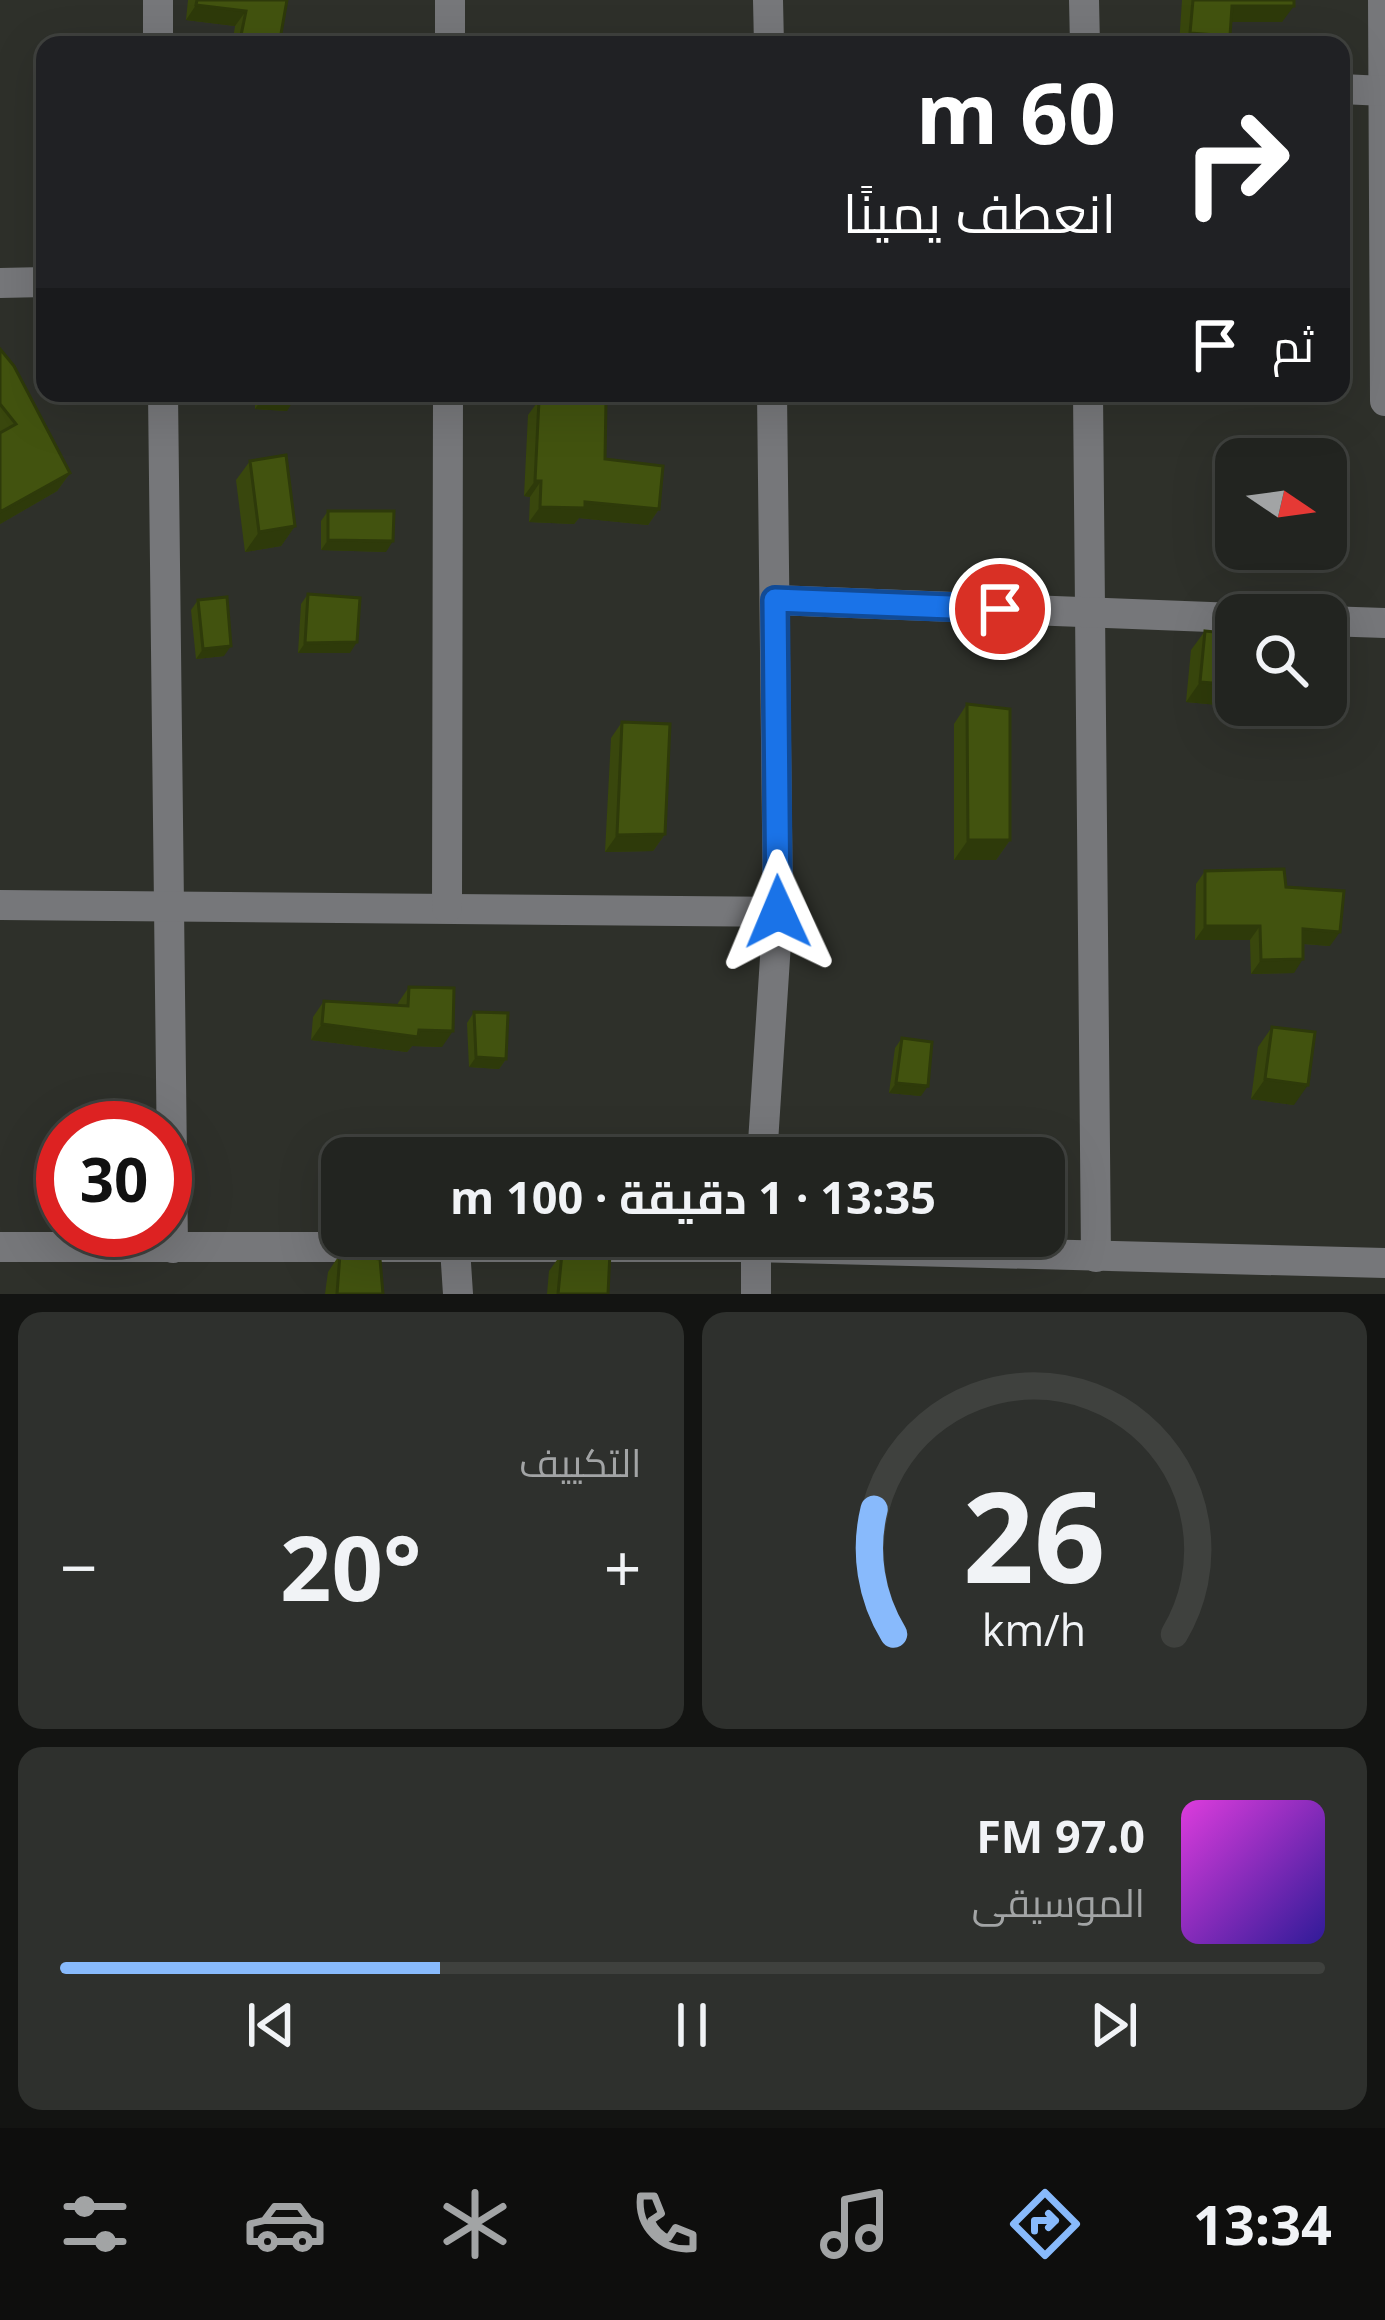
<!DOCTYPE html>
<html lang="ar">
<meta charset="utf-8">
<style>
body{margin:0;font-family:"Open Sans",Cairo,sans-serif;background:#2e302d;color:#f1f3f6;direction:rtl;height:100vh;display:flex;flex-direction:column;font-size:45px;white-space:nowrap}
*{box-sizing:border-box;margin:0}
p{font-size:39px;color:#a2a4a5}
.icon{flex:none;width:66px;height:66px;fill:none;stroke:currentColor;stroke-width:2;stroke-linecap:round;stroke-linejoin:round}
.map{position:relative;height:1294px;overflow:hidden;direction:ltr}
.sheet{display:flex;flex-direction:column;gap:18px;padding:18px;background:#131412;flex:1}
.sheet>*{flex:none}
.hud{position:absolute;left:36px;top:36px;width:1314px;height:366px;border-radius:24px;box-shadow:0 12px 48px #0002,0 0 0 3px #3f413e;direction:rtl;background:#202124;color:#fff;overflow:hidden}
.needle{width:78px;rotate:103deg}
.fabs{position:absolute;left:1215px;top:438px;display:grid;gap:24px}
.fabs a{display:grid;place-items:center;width:132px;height:132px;border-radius:24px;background:#222420;box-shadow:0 12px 48px #0002,0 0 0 3px #3f413e;font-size:60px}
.speed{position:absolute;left:36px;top:1101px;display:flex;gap:24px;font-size:60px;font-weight:700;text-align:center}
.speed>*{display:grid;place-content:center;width:156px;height:156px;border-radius:50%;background:#222420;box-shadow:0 12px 48px #0002,0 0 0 3px #3f413e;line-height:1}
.speed .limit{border:18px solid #d22;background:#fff;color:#111}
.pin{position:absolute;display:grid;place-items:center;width:102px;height:102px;color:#fff;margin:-51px;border:6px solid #fff;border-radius:50%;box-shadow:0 3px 12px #0007}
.me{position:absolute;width:132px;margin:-66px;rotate:359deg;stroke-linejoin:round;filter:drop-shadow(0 0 9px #0008)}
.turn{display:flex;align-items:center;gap:42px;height:252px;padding:0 36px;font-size:54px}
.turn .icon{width:156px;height:156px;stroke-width:2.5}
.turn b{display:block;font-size:84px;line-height:102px}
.then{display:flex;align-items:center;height:114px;padding:0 36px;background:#0003;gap:24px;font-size:45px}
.big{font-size:90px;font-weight:700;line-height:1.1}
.sheet .card{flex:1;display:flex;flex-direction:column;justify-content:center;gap:18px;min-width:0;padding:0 42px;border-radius:24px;background:#2e302d}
.sheet .dial{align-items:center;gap:0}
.dial svg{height:312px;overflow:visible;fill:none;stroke:#3f413e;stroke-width:7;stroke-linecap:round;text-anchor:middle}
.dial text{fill:#f1f3f6;stroke:none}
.song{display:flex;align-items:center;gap:36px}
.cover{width:144px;height:144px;border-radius:18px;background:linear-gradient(135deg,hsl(300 70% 55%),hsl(250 70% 35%))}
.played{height:12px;border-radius:6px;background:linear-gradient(90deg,#88bafc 30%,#3f413e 30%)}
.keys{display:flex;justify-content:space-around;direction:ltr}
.heat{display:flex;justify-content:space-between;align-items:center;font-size:66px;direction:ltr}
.sheet .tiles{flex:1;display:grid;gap:18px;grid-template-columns:1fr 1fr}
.card:last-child{grid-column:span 2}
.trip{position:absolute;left:321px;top:1137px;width:744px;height:120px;border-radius:24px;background:#222420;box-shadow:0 12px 48px #0002,0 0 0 3px #3f413e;font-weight:700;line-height:120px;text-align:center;direction:rtl}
.tabs{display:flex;height:192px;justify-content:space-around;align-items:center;background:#0e0e0d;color:#a2a4a5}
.tabs .icon{width:84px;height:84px}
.tabs .selected{color:#88bafc}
.tabs b{font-size:54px;color:#f1f3f6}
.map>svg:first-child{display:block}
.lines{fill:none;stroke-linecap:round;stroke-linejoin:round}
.minor{stroke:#76777a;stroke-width:30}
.wall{fill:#39470d}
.shaded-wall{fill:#2e3a0a}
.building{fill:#42530f;stroke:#2e3a0a;stroke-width:3}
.route-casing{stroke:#114b97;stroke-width:30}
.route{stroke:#1a73e8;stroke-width:21}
</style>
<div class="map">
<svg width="1385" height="1294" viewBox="0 0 1385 1294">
<rect width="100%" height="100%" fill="#2e302a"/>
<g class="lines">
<g class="minor">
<path d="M158 0V45"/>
<path d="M768 0 769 45"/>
<path d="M1084 0 1085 45"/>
<path d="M1383 0 1385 401"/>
<path d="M450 45V0"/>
<path d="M1341 89 1385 91"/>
<path d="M0 283 45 282"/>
<path d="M163 393 173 1248"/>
<path d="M1088 393 1096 1257"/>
<path d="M775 600 1236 618"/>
<path d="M1326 621 1385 623"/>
<path d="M0 905 778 912"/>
<path d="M447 908 448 393"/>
<path d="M762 1158 778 912 772 393"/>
<path d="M0 1247H756L1385 1263"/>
<path d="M455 1248 458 1294"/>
<path d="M756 1294V1236"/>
</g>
</g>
<g class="wall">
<path d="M188 0H287L279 45H232L235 26 186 20Z"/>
<path d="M1182 0H1294L1282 22H1231L1223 45H1179Z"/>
<path d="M0 349 70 473 57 491 0 524Z"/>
<path d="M255 393H295L287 411 255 409Z"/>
<path d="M539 400 659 509 648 525 579 518 574 524 529 522 530 497 524 496 528 415Z"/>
<path d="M250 461 295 526 281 546 245 552 236 480Z"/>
<path d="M328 511 386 552 321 550V521Z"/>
<path d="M308 594 350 653H298L301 604Z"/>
<path d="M198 600 224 656 196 659 191 610Z"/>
<path d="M1205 631 1236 634V695L1229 706 1186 702 1191 650Z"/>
<path d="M967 704 1010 840 996 860H954V724Z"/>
<path d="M622 722 665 834 653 851 605 852 611 738Z"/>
<path d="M1205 871 1330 946 1303 944 1294 973 1251 974 1250 940H1195L1196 884Z"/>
<path d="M409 987 442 1047 412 1046 407 1052 311 1040 313 1017 324 1001 398 1006V1003Z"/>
<path d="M474 1012 506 1059 499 1069 469 1067 467 1023Z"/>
<path d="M1272 1027 1294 1105 1251 1099 1258 1047Z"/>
<path d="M902 1038 921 1096 889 1093 895 1048Z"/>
<path d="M562 1253 608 1294H547L549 1271Z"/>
<path d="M340 1254 383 1294H325L328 1272Z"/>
</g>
<g class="shaded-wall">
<path d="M196 5 246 11 235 26 186 20Z"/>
<path d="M1232 6H1294L1282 22H1220Z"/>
<path d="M1190 33 1230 36 1223 45H1182Z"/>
<path d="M262 399 294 400 287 411 255 409Z"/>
<path d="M70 473 57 491 0 524V512Z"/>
<path d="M535 481H541L530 497 524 496Z"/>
<path d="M585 502 659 509 648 525 579 518 574 524 529 522 540 507Z"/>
<path d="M295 526 281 546 245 552 259 532Z"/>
<path d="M328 540 393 541 386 552 321 550Z"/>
<path d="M357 642 350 653H298L305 643Z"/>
<path d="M231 646 224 656 196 659 203 649Z"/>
<path d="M1200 682 1236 685V695L1229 706 1186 702Z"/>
<path d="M665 834 653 851 605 852 617 835Z"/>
<path d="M968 840H1010L996 860H954Z"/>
<path d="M1205 926H1260L1250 940H1195Z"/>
<path d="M1303 929 1340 932 1330 946 1293 943Z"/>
<path d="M1303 959 1294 973 1251 974 1261 960Z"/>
<path d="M322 1024 419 1030 453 1031 442 1047 412 1046 407 1052 311 1040Z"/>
<path d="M476 1057 506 1059 499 1069 469 1067Z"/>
<path d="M1265 1079 1308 1085 1294 1105 1251 1099Z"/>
<path d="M896 1083 928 1086 921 1096 889 1093Z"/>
</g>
<g class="building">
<path d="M197 0H287L279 45H239L246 11 196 5Z"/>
<path d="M1193 0H1294V6H1232L1230 36 1190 33Z"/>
<path d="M0 349 14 366 70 473 0 512V433L16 424 0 404Z"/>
<path d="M262 393H295L294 400 262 399Z"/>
<path d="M539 400 606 401 605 459 663 466 659 509 585 502V508L540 507 541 481H535Z"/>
<path d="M286 455 295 526 259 532 250 461Z"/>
<path d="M328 511H394L393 541 328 540Z"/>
<path d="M308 594 360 598 357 642 305 643Z"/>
<path d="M227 597 231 646 203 649 198 600Z"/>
<path d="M1205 631 1236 634V685L1200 682Z"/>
<path d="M967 704 1010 709V840H968Z"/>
<path d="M622 722 670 724 665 834 617 835Z"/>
<path d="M1284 869 1286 887 1344 891 1340 932 1303 929V959L1261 960 1260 926H1205V871Z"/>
<path d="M409 987 454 988 453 1031 419 1030 418 1037 322 1024 324 1001 408 1006Z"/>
<path d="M474 1012 508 1013 506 1059 476 1057Z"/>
<path d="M1272 1027 1315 1032 1308 1085 1265 1079Z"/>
<path d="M902 1038 932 1042 928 1086 896 1083Z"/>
<path d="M610 1252 608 1294H558L562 1253Z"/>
<path d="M340 1254 380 1259 383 1294H337Z"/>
</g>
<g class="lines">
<defs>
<path id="route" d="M778 912 775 600 1000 609"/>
</defs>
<use href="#route" class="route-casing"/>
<use href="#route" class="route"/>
</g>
</svg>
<div class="fabs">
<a><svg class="needle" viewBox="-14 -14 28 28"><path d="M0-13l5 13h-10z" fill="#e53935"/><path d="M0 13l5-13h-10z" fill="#a2a4a5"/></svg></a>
<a><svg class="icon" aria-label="search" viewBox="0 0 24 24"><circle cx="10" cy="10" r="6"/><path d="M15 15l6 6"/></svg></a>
</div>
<div class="speed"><div class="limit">30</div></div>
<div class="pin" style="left:1000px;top:609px;background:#d93025"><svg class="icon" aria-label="arrive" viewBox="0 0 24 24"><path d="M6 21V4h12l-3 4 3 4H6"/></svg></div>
<svg class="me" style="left:778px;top:912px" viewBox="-20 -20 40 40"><path d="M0-17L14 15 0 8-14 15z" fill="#1a73e8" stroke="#fff" stroke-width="4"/></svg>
<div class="trip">13:35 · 1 دقيقة · 100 m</div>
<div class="hud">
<div class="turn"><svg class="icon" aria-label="right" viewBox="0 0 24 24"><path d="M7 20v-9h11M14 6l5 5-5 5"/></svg><div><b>60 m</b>انعطف يمينًا</div></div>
<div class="then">ثم<svg class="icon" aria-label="arrive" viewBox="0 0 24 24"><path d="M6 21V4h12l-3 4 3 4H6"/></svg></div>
</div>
</div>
<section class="sheet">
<div class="tiles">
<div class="card dial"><svg viewBox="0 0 100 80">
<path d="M14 69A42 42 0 1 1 86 69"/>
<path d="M14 69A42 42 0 0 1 9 37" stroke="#88bafc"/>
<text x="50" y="56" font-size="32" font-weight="700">26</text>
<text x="50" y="72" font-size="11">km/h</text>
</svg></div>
<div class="card"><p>التكييف</p>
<div class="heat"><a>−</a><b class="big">20°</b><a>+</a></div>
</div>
<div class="card">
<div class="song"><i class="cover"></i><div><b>97.0 FM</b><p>الموسيقى</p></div></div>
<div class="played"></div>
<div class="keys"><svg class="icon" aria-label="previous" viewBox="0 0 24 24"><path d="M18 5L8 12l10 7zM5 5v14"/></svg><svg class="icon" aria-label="pause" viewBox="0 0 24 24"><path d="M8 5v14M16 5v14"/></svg><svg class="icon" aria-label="next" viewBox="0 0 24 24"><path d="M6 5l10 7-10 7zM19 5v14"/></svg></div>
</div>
</div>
</section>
<nav class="tabs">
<b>13:34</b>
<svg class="icon selected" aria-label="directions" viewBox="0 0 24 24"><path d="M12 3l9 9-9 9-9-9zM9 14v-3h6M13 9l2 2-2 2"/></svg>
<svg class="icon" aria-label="music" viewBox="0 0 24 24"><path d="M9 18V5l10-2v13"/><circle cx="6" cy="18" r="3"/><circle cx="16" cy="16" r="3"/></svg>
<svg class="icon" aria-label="phone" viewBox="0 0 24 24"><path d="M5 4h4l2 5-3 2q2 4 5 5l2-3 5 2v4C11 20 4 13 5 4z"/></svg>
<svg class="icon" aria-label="climate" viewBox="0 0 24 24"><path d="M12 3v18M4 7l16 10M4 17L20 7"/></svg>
<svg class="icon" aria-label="car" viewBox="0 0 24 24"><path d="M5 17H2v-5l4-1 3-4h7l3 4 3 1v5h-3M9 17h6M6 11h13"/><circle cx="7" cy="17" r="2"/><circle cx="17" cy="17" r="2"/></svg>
<svg class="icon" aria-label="filters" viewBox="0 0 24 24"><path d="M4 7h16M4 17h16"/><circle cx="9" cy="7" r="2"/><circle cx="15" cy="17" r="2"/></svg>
</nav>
